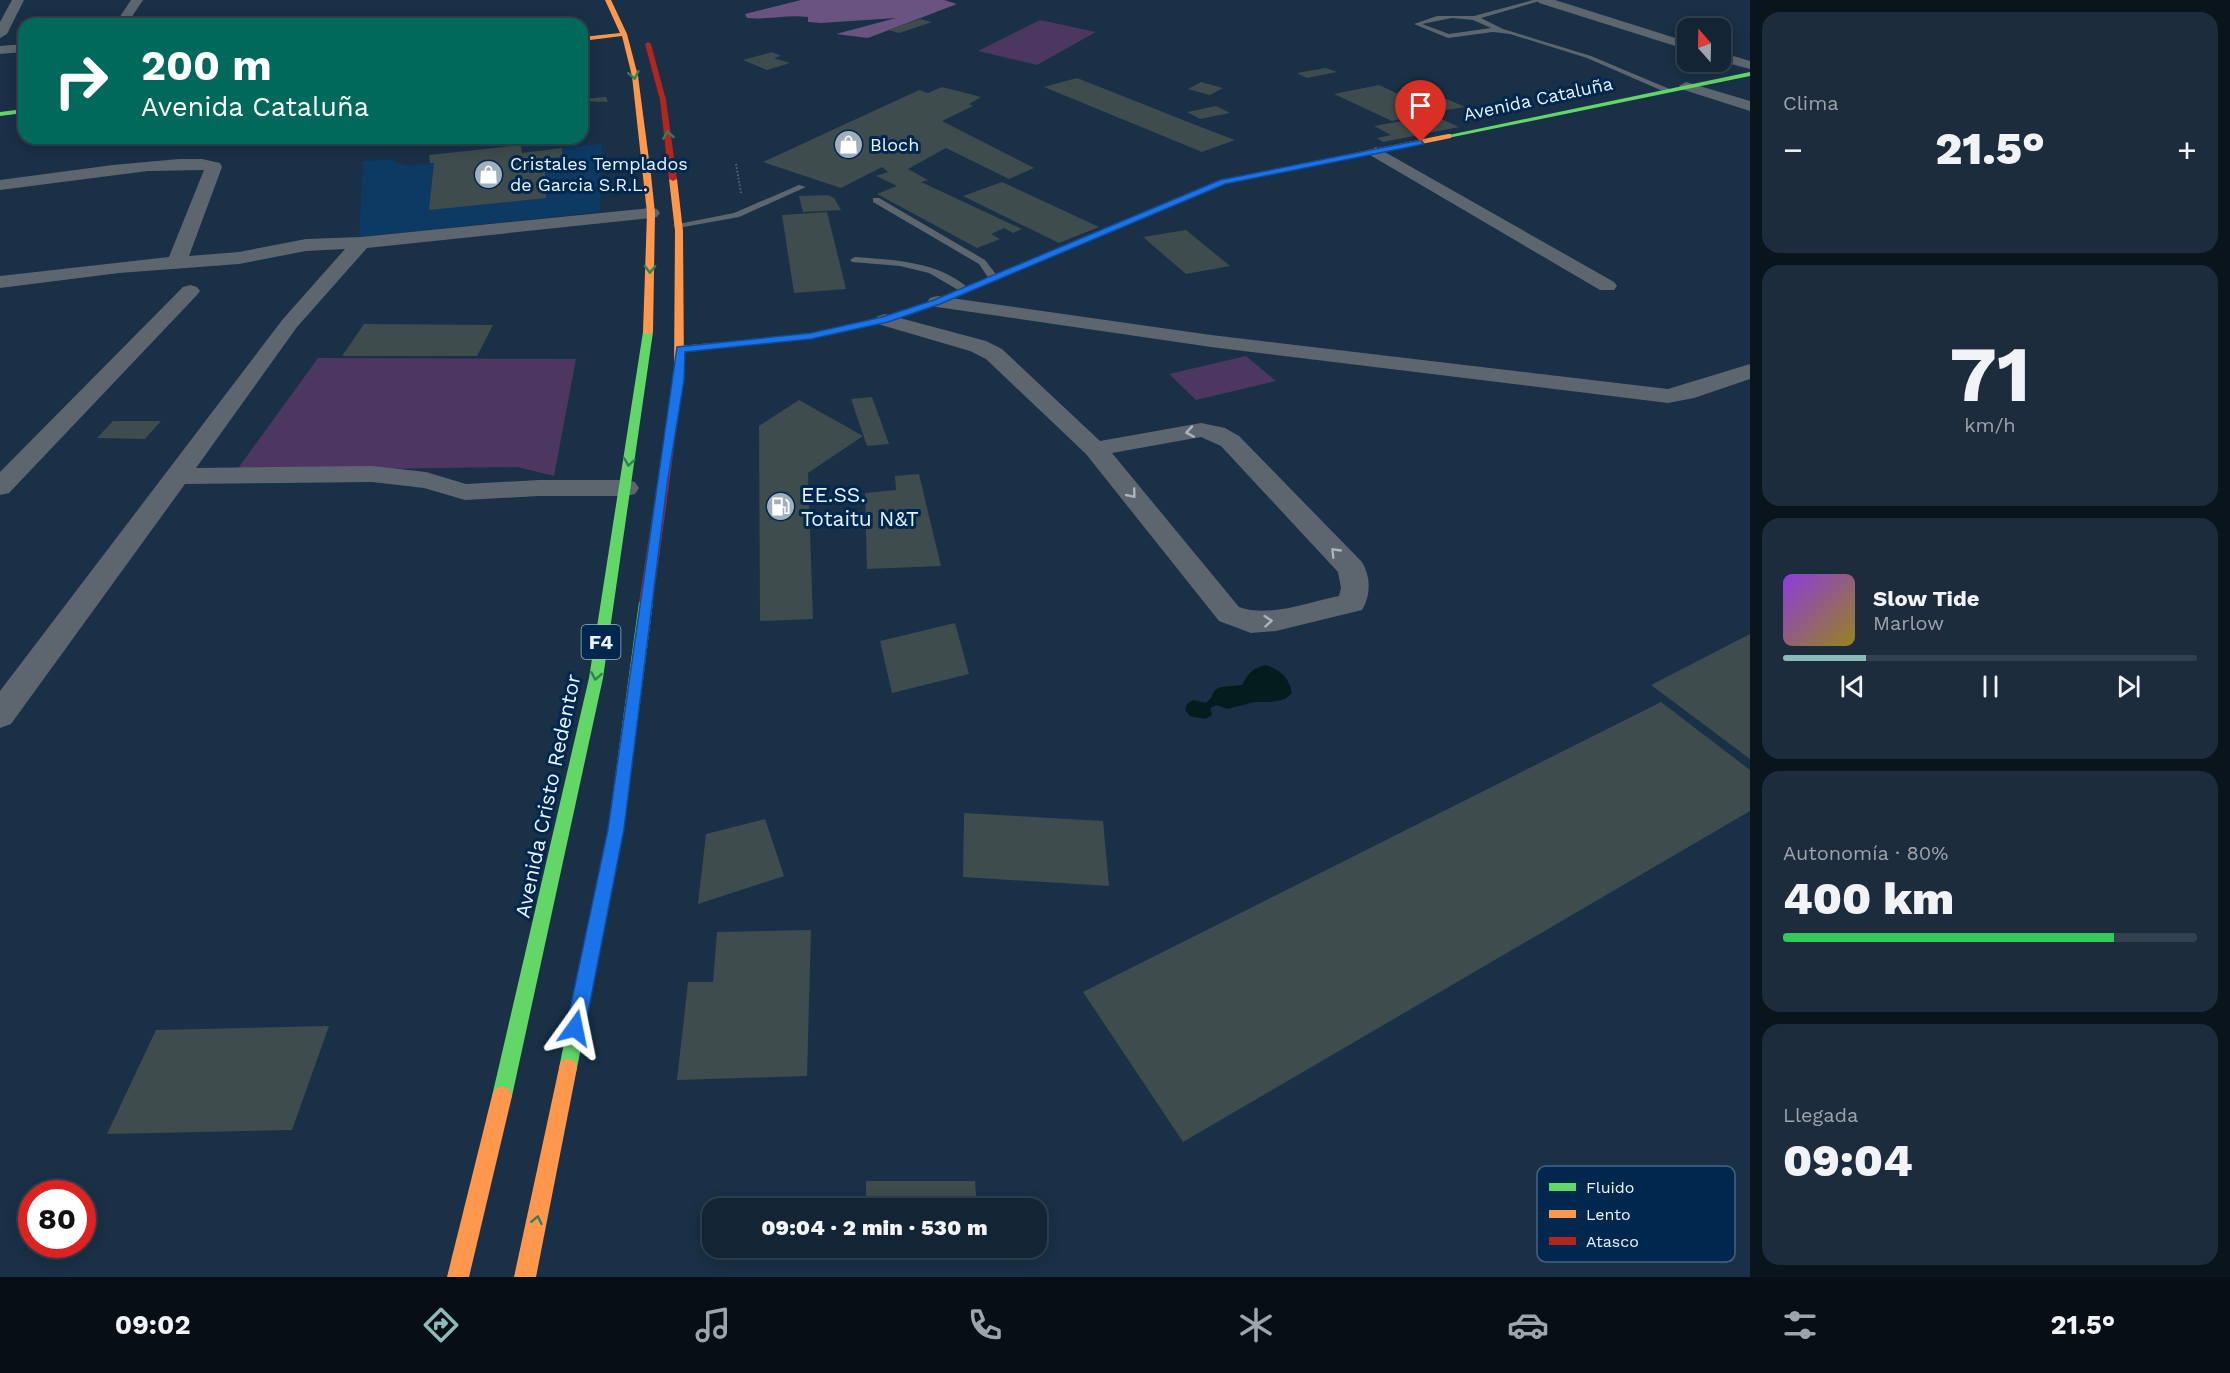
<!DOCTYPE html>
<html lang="es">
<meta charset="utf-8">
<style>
body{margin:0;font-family:"Work Sans",sans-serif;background:#1c2c3c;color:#f1f3f6;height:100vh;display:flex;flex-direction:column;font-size:22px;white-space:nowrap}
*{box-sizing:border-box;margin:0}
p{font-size:20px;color:#9da4ac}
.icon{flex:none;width:33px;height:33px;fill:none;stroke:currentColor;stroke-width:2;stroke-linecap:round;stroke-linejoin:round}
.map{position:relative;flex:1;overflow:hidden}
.drawer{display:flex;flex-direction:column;gap:12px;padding:12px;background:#0a141d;width:480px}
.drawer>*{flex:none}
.top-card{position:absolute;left:18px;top:18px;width:570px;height:126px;border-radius:18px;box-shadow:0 3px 15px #0003,0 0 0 2px #32414f;background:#00695c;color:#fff;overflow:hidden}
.needle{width:39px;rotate:340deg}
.fabs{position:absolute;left:1677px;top:18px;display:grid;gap:12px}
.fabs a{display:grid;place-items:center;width:54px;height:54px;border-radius:12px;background:#132434;box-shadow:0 3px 15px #0003,0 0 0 2px #32414f;font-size:30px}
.speed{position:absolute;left:18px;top:1180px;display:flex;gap:12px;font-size:30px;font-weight:700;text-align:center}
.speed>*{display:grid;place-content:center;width:78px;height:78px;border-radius:50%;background:#132434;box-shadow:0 3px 15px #0003,0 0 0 2px #32414f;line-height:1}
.speed .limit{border:9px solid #d22;background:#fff;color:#111}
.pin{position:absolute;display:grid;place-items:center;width:51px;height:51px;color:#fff;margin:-62px -26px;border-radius:50% 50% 50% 0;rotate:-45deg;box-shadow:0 0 6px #0007}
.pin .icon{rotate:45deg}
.me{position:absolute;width:66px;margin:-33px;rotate:12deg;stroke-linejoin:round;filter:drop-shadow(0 0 4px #0008)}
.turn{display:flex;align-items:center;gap:21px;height:126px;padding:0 24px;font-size:27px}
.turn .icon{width:78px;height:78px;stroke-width:2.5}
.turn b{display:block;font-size:42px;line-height:51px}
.big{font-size:45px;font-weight:800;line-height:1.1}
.drawer .tile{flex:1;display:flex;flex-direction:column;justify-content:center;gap:9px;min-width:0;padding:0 21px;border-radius:18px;background:#1c2c3c}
.drawer .dial{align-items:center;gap:0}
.dial b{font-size:78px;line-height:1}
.song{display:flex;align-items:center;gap:18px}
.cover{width:72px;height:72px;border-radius:9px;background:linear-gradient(135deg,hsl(270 70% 55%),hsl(50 70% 35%))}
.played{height:6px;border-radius:3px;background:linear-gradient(90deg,#8bbbb9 20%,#32414f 20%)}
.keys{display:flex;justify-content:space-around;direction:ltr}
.heat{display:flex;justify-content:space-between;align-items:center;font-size:33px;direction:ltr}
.charge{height:9px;border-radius:4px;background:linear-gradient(90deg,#34c759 80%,#32414f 0)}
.trip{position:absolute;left:702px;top:1198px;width:345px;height:60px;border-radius:18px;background:#132434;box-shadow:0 3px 15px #0003,0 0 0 2px #32414f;font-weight:800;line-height:60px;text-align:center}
.tabs{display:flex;height:96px;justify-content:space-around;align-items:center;background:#080e15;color:#9da4ac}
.tabs .icon{width:42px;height:42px}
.tabs .current{color:#8bbbb9}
.tabs b{font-size:27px;color:#f1f3f6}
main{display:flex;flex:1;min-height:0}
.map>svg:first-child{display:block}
.built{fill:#0c3a63}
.green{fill:#4c3761}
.forest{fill:#695381}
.water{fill:#031c1d}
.building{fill:#3e4c4e}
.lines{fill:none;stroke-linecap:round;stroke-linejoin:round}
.path{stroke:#5a6570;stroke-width:2;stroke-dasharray:1.5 2;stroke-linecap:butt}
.lane{fill:#5d666f;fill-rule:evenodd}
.street{fill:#5d666f;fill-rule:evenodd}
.fast{fill:#63d668;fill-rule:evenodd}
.slow{fill:#ff974d;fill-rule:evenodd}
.jam{fill:#b3261e;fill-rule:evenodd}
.oneway{stroke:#327e5a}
.oneway2{stroke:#abb4bd}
.route{fill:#1a73e8;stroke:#114b97;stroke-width:1.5}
.labels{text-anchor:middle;stroke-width:6;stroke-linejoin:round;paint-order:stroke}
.far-street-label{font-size:18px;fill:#eaf3fd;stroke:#00274d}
.far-poi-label{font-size:18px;fill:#eaf3fd;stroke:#00274d;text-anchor:start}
.shield{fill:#00274d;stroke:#a4b6c8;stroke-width:1.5}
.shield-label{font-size:20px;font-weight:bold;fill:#eaf3fd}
.poi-label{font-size:21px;fill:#eaf3fd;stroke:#00274d;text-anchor:start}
.street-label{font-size:21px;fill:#eaf3fd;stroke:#00274d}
.key{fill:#00274d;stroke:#466482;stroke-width:1.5}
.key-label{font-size:16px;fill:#eaf3fd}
</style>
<main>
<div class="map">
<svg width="1750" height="1277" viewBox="0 0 1750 1277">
<rect width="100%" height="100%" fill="#193046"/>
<path class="built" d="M599 144 602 145 600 212 359 237 363 161 392 159 396 163 407 166Z"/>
<g class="green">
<path d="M1040 20 1096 32 1037 65 978 51Z"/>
<path d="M1246 356 1276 381 1196 400 1169 374Z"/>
<path d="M318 358 576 359 554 476 517 467 236 471Z"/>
</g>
<path class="forest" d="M801 0H944L957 4 868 38 836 34 896 18 821 23 808 22V17C787 14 768 20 747 18L745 14Z"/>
<path class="water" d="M1266 665C1282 671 1288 677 1292 693L1285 699 1271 702H1255L1227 709 1217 705 1210 708 1212 715 1205 719 1190 716 1185 710 1187 704 1193 700 1206 703 1211 698 1214 691 1220 687 1242 685C1249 673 1252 668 1266 665Z"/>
<g class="building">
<path d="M920 19 932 22 899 33 888 30Z"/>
<path d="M772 52 781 56 774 58 790 63 767 70 743 60Z"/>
<path d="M1326 68 1337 72 1307 78 1297 73Z"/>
<path d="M1077 78 1211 131 1235 140 1202 152 1044 87Z"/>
<path d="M1201 82 1223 88 1210 95 1188 89Z"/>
<path d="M1379 85 1396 93 1421 88 1465 107 1428 113 1459 127 1383 142 1377 138 1391 135 1374 126 1413 119 1408 117 1392 121 1334 94Z"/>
<path d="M942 87 981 97 969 104 973 106 942 121 1034 168 1009 179 946 148 908 169 928 180 921 182 1022 229 1013 233 1004 228 991 234 1000 239 977 248 877 194 897 186 876 176 888 172 882 167 841 188 763 162 919 90 928 93Z"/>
<path d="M606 97 608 102 582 101V99Z"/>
<path d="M1216 106 1230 113 1200 119 1187 112Z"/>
<path d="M521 145 522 153 562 148V157L544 159 546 198 429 210 434 163H430L429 155Z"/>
<path d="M1002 182 1099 227 1059 243 963 196Z"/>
<path d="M828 195 834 198 841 210 803 212 799 196Z"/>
<path d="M827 212 846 289 794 293 782 215Z"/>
<path d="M1186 230 1230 266 1186 274 1143 237Z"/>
<path d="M364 324 493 325 477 356H342Z"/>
<path d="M872 397 889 444 867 446 851 399Z"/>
<path d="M799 400 863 436 808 473 813 619 760 621 759 426Z"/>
<path d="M113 421H161L145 439 97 438Z"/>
<path d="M919 474 941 566 867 569 865 493 896 490 895 476Z"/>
<path d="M955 623 969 674 892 693 880 641Z"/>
<path d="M1750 634V759L1651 685Z"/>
<path d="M1661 702 1750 770V811L1183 1142 1083 992Z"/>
<path d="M964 813 1103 821 1109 886 963 877Z"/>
<path d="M765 819 784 876 698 904 706 834Z"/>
<path d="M811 930 807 1076 677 1080 688 982H713L717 932Z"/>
<path d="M329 1026 292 1130 107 1134 156 1030Z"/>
<path d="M866 1181H975L977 1209H866Z"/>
</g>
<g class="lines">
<path class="path" d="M736 164 741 193"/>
<g class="lane">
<path d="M1533 0H1543L1481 18 1503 29 1591 56 1672 90 1665 92 1587 58 1510 34 1493 32 1448 38 1414 24 1437 16H1474ZM1452 18 1473 20 1491 28 1449 34 1422 24Z"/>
<path d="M799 185 806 187 739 217 678 228 673 225 734 213Z"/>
<path d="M873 198H879L985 260 998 277 989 279 979 264 873 202Z"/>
<path d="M855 257C893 260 939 261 969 289L960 291 929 273 900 266 852 262 850 260Z"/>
</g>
<g class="street">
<path d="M12 0H24L7 34 0 38V22Z"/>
<path d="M131 0H143L127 24H115Z"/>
<path d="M1537 0H1555L1688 42V50L1539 3Z"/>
<path d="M24 44V52L0 54V46Z"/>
<path d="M1720 52 1750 61V69L1720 61Z"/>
<path d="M1686 82 1750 101V111L1681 89 1679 86Z"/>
<path d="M1376 147 1614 282 1617 286 1614 290H1600L1370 155 1368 152Z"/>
<path d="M179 159H202L220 163 222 167 189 256 239 252 306 239 361 237 651 208 657 209 660 213 657 217 651 218 367 248 297 327 196 468 372 466 426 472 466 484 539 480H626L635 482 639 488 635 494 626 496H539L465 500 424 488 372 482 185 484 11 724 0 728V691L283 319 345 249 306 251 239 264 119 273 0 288V276L169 257 204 170 148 171 0 190V180L113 165Z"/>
<path d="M190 285 197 287 200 291 197 295 9 493 0 495V472L183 287Z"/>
<path d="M937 296 1211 335 1668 389 1750 364V379L1694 398 1668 403 1211 347 930 306 927 302 930 298Z"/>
<path d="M885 314 986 341 1002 349 1100 441 1201 423 1225 428 1239 436 1362 562C1371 577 1371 595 1362 610L1276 631 1251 633 1219 621 1086 454 986 359 970 351 878 324 874 320 878 316ZM1201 437 1221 446 1338 572 1341 588 1339 596C1308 602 1270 618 1239 607L1112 453Z"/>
</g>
<g class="fast">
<path d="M1750 72V76L1448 138 1444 136Z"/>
<path d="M24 109V113L0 116V112Z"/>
<path d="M1089 235 1096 237 940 304 888 322 811 339 680 352 675 349 680 346C748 339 819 337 884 317 954 296 1022 263 1089 235Z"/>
<path d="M648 329 653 332 603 678 512 1096 509 1103 502 1106 495 1103 492 1096 589 678 643 332Z"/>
<path d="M646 597 653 602 624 829 577 1068 575 1075 568 1077 561 1075 559 1068 608 829 639 602Z"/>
</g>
<g class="slow">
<path d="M605 0H611L627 34 638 76 651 175 655 213 653 332 648 335 643 332 647 213 632 76 622 36 582 41V37L620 33Z"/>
<path d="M1448 134H1451V138L1225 184 1095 239 1088 237 1220 180Z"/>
<path d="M673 177 677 179 683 231 684 374 679 377 674 374 675 231 669 179Z"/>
<path d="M568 1059 575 1061 577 1068 536 1277H514L559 1068 561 1061Z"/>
<path d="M502 1086 509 1089 512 1096 469 1277H447L492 1096 495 1089Z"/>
</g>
<g class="jam">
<path d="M648 42 651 44 666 100 677 179 673 181 669 179 660 100 645 44Z"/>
<path d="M679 371 684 374 653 602 646 607 639 602 674 374Z"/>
</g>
</g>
<defs><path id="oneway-chevron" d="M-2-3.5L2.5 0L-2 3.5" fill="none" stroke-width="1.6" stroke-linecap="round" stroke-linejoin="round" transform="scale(1.5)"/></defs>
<g class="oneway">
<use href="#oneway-chevron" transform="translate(634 75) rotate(79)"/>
<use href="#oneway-chevron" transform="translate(668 135) rotate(-99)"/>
<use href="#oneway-chevron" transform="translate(650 269) rotate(91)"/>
<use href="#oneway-chevron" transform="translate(629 462) rotate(99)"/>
<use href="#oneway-chevron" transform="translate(596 676) rotate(100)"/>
<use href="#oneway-chevron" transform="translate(537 1220) rotate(-78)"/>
</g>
<g class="oneway2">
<use href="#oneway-chevron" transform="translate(1190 432) rotate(171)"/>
<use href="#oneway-chevron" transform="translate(1132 494) rotate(51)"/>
<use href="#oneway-chevron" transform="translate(1335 552) rotate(-134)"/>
<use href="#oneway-chevron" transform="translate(1268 621) rotate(-5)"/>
</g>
<path class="route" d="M1421 140 1424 144 1225 184 940 304 888 322 811 339 685 352 684 380 667 485 624 829 585 1028 582 1035 575 1037 569 1035 566 1028 608 829 677 347 811 333 882 317 934 300 1220 180Z"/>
<defs>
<symbol id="shop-disc" viewBox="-11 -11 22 22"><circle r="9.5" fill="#a1afbd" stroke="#00274d"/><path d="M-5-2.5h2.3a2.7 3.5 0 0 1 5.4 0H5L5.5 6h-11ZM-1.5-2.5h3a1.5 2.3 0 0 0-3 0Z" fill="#fff"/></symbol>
<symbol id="fuel-disc" viewBox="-11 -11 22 22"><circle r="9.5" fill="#a1afbd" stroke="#00274d"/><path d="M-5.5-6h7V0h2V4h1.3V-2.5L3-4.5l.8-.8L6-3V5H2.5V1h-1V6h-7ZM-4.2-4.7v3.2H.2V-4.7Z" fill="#fff"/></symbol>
</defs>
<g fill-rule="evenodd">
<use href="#shop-disc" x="832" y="128" width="33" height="33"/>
<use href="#shop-disc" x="472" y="158" width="33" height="33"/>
<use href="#fuel-disc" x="764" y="490" width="33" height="33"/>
</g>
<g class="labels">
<g class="far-street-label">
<text transform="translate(1538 99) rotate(-12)" y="6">Avenida Cataluña</text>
</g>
<g class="far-poi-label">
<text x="870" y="151">Bloch</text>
<text x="510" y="170">Cristales Templados<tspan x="510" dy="21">de Garcia S.R.L.</tspan></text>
</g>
<rect class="shield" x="581.5" y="625" width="39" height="34" rx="4.5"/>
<g class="shield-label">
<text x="601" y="649">F4</text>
</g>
<g class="poi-label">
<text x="801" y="502">EE.SS.<tspan x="801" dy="24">Totaitu N&amp;T</tspan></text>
</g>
<g class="street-label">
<text transform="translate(548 796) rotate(-78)" y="7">Avenida Cristo Redentor</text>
</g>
</g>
<rect x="1537" y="1166" width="198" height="96" rx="9" class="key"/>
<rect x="1549" y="1183" width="27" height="8" fill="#63d668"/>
<rect x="1549" y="1210" width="27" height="8" fill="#ff974d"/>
<rect x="1549" y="1237" width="27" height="8" fill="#b3261e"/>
<g class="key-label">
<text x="1586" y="1193">Fluido</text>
<text x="1586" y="1220">Lento</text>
<text x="1586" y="1247">Atasco</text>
</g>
</svg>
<div class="fabs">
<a><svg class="needle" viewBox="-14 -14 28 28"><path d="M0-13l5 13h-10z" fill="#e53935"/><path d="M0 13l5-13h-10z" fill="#9da4ac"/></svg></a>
</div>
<div class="speed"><div class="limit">80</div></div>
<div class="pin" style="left:1421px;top:142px;background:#d93025"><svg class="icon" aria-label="arrive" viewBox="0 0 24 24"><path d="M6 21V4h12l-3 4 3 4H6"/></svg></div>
<svg class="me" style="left:575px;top:1028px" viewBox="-20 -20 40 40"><path d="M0-17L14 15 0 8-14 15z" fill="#1a73e8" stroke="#fff" stroke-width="4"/></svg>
<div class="trip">09:04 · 2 min · 530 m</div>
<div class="top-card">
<div class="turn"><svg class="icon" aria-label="right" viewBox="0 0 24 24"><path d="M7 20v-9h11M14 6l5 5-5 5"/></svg><div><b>200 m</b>Avenida Cataluña</div></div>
</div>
</div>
<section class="drawer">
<div class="tile"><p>Clima</p>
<div class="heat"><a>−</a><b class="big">21.5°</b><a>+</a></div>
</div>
<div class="tile dial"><b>71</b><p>km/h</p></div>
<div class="tile">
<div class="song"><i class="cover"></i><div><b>Slow Tide</b><p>Marlow</p></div></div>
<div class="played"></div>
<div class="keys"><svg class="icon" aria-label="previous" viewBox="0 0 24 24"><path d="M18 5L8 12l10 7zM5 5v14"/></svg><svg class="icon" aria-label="pause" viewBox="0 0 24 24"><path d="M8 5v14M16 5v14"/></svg><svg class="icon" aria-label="next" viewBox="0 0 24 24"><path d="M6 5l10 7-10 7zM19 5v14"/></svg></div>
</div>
<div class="tile"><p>Autonomía · 80%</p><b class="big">400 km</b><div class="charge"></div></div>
<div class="tile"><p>Llegada</p><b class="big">09:04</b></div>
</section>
</main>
<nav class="tabs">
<b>09:02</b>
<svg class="icon current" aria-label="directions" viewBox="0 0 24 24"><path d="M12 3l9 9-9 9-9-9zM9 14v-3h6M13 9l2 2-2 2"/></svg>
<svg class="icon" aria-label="music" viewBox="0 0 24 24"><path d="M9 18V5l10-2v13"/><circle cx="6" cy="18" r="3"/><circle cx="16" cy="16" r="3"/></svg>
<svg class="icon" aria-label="phone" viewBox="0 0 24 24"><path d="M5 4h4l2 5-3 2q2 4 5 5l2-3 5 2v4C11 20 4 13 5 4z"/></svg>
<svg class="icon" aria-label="climate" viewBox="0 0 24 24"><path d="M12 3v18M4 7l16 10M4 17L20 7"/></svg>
<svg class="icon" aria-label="car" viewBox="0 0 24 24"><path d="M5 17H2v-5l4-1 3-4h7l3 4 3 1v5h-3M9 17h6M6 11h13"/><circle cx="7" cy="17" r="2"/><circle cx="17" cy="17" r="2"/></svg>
<svg class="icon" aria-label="filters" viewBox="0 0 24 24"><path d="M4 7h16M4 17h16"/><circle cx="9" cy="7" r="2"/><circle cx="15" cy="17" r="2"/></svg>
<b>21.5°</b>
</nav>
